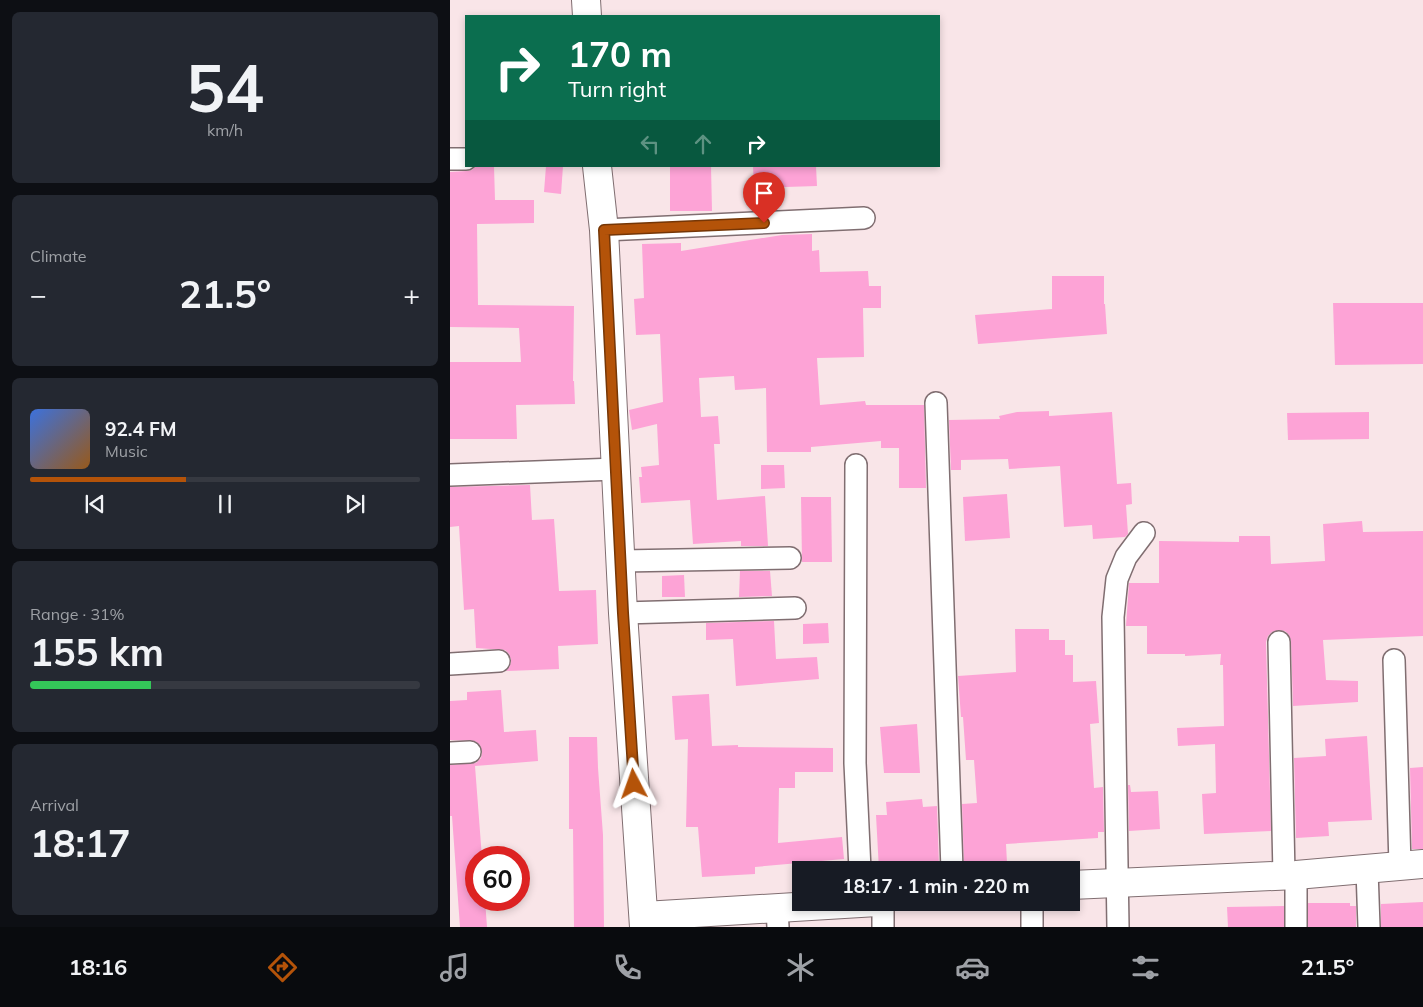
<!DOCTYPE html>
<meta charset="utf-8">
<style>
body{margin:0;font-family:Mulish,sans-serif;background:#242831;color:#f1f3f6;height:100vh;display:flex;flex-direction:column;font-size:19px;white-space:nowrap}
*{box-sizing:border-box;margin:0}
p{font-size:16px;color:#9ea1a6}
.icon{flex:none;width:28px;height:28px;fill:none;stroke:currentColor;stroke-width:2;stroke-linecap:round;stroke-linejoin:round}
.map{position:relative;flex:1;overflow:hidden}
.drawer{display:flex;flex-direction:column;gap:12px;padding:12px;background:#0d0f14;width:450px}
.drawer>*{flex:none}
.banner{position:absolute;left:15px;top:15px;width:475px;height:152px;border-radius:0px;box-shadow:0 2px 8px #0003;background:#0b6e4f;color:#fff;overflow:hidden}
.speed{position:absolute;left:15px;top:846px;display:flex;gap:10px;font-size:25px;font-weight:700;text-align:center}
.speed>*{display:grid;place-content:center;width:65px;height:65px;border-radius:50%;background:#171b24;box-shadow:0 2px 8px #0003;line-height:1}
.speed .limit{border:8px solid #d22;background:#fff;color:#111}
.pin{position:absolute;display:grid;place-items:center;width:42px;height:42px;color:#fff;margin:-51px -21px;border-radius:50% 50% 50% 0;rotate:-45deg;box-shadow:0 0 5px #0007}
.pin .icon{rotate:45deg}
.me{position:absolute;width:55px;margin:-28px;rotate:356deg;stroke-linejoin:round;filter:drop-shadow(0 0 4px #0008)}
.turn{display:flex;align-items:center;gap:18px;height:105px;padding:0 20px;font-size:22px}
.turn .icon{width:65px;height:65px;stroke-width:2.5}
.turn b{display:block;font-size:35px;line-height:42px}
.lanes{display:flex;align-items:center;height:48px;padding:0 20px;background:#0003;justify-content:center;gap:25px;direction:ltr}
.lanes .off{opacity:.35}
.big{font-size:38px;font-weight:700;line-height:1.1}
.drawer .card{flex:1;display:flex;flex-direction:column;justify-content:center;gap:8px;min-width:0;padding:0 18px;border-radius:8px;background:#242831}
.drawer .dial{align-items:center;gap:0}
.dial b{font-size:65px;line-height:1}
.song{display:flex;align-items:center;gap:15px}
.cover{width:60px;height:60px;border-radius:8px;background:linear-gradient(135deg,hsl(220 70% 55%),hsl(30 70% 35%))}
.played{height:5px;border-radius:2px;background:linear-gradient(90deg,#b45309 40%,#363941 40%)}
.keys{display:flex;justify-content:space-around;direction:ltr}
.heat{display:flex;justify-content:space-between;align-items:center;font-size:28px;direction:ltr}
.charge{height:8px;border-radius:4px;background:linear-gradient(90deg,#34c759 31%,#363941 0)}
.trip{position:absolute;left:342px;top:861px;width:288px;height:50px;border-radius:0px;background:#171b24;box-shadow:0 2px 8px #0003;font-weight:700;line-height:50px;text-align:center}
.tab-bar{display:flex;height:80px;justify-content:space-around;align-items:center;background:#090b0e;color:#9ea1a6}
.tab-bar .icon{width:35px;height:35px}
.tab-bar .active{color:#b45309}
.tab-bar b{font-size:22px;color:#f1f3f6}
main{display:flex;flex:1;min-height:0}
.map>svg:first-child{display:block}
.building{fill:#fda3d6}
.lines{fill:none;stroke-linecap:round;stroke-linejoin:round}
.street-casing{stroke:#806e71;stroke-width:24}
.secondary-casing{stroke:#806e71;stroke-width:30}
.primary-casing{stroke:#806e71;stroke-width:30}
.street{stroke:#fff;stroke-width:21}
.secondary{stroke:#fff;stroke-width:28}
.primary{stroke:#fff;stroke-width:28}
.route-casing{stroke:#753606;stroke-width:12}
.route{stroke:#b45309;stroke-width:9}
</style>
<main>
<section class="drawer">
<div class="card dial"><b>54</b><p>km/h</p></div>
<div class="card"><p>Climate</p>
<div class="heat"><a>−</a><b class="big">21.5°</b><a>+</a></div>
</div>
<div class="card">
<div class="song"><i class="cover"></i><div><b>92.4 FM</b><p>Music</p></div></div>
<div class="played"></div>
<div class="keys"><svg class="icon" aria-label="previous" viewBox="0 0 24 24"><path d="M18 5L8 12l10 7zM5 5v14"/></svg><svg class="icon" aria-label="pause" viewBox="0 0 24 24"><path d="M8 5v14M16 5v14"/></svg><svg class="icon" aria-label="next" viewBox="0 0 24 24"><path d="M6 5l10 7-10 7zM19 5v14"/></svg></div>
</div>
<div class="card"><p>Range · 31%</p><b class="big">155 km</b><div class="charge"></div></div>
<div class="card"><p>Arrival</p><b class="big">18:17</b></div>
</section>
<div class="map">
<svg width="973" height="927" viewBox="0 0 973 927">
<rect width="100%" height="100%" fill="#f9e5e8"/>
<g class="building">
<path d="M26 166H44L45 200H84V223L27 224 28 305 124 306 123 381H124L125 404 66 405 67 439H0V362H71L69 328 0 327V172L16 171 22 170Z"/>
<path d="M96 166H113L111 194 94 192Z"/>
<path d="M220 166H261L262 211H220Z"/>
<path d="M303 166H366L367 186 304 188Z"/>
<path d="M362 234V251L369 250 370 272 418 271 419 286H431V308H413L414 357 367 358 370 405 415 401 416 405H474L476 488H449V448H431V441L361 447V452H317L316 388 285 390 284 376 249 378 251 417 268 416 270 444H264L267 500 315 496 318 546H291V541L243 544 240 500 191 503 189 477H192L191 467 209 465 207 424 182 430 179 410 213 402 210 334 186 335 184 299 194 298 192 244 231 243V251L332 235Z"/>
<path d="M602 276H654V304H655L657 334 528 344 525 315 602 309Z"/>
<path d="M883 303H973V364L885 365Z"/>
<path d="M599 411V416L662 412 667 484 681 483 682 504 676 505 678 534 675 537 643 539 642 525 614 527 610 466 559 469 558 459 511 460V470H501L499 420 550 419 549 416 567 412Z"/>
<path d="M919 412V439L838 440 837 413Z"/>
<path d="M311 465H334L335 488 311 489Z"/>
<path d="M80 485 82 520 104 519 109 591 146 590 148 644 108 646 109 669 56 671 60 666 61 660 59 654 55 650 26 648 24 609 14 610 9 526 0 527V487Z"/>
<path d="M557 494 560 538 515 541 513 497Z"/>
<path d="M351 497H381L382 562H352Z"/>
<path d="M912 521 913 532 973 531V636L873 640 876 680 908 681V702L843 706 841 641 839 635 835 631 828 630 822 632 818 636 816 642 821 831 754 834 752 794 766 793 765 744 728 746 727 728 774 726 773 665H770L771 654 735 656V654H697V626H676L679 583H709V541L789 542V536H820L821 564 875 561 873 524Z"/>
<path d="M290 571H320L322 596 289 597Z"/>
<path d="M234 575 235 597H212V576Z"/>
<path d="M324 621 326 659 367 657 369 679 286 686 283 639 256 640V623Z"/>
<path d="M378 623 379 643 353 644V624Z"/>
<path d="M565 629H599V640H615V655H623V682L646 681 649 723 640 724 644 788 653 787 654 832H648V838L556 844 557 863 514 866 512 804 527 803 524 760H516L513 717H511L508 676 566 672Z"/>
<path d="M51 690 54 732 86 730 88 761 25 766 32 858H26V900H35L37 927H10L2 816H0V765L26 763 31 758 32 752 30 745 25 741 0 740V701L17 700V692Z"/>
<path d="M259 694 262 746 288 745V747L383 748V772H345V788H329L328 843 392 837 394 859 305 867V874L252 877 248 827H236L238 739 225 740 222 696Z"/>
<path d="M467 724 470 773H434L430 727Z"/>
<path d="M917 736 922 820 878 822 879 836 846 838 844 758 876 756 875 739Z"/>
<path d="M119 737H147L148 768 153 835 154 927H124L123 829H119Z"/>
<path d="M973 767V849H962L960 768Z"/>
<path d="M678 785H680L681 792 708 791 710 829 679 831Z"/>
<path d="M472 799 473 807 487 806 489 866 429 870 426 815H437L436 802Z"/>
<path d="M973 902V927H931V904Z"/>
<path d="M858 903H900V906H906V927H858Z"/>
<path d="M834 906V927H778L777 907Z"/>
</g>
<g class="lines">
<defs>
<g id="street">
<path d="M0 159H16"/>
<path d="M154 230 414 218"/>
<path d="M486 403 502 870"/>
<path d="M406 465 405 763 410 870"/>
<path d="M0 475 166 469"/>
<path d="M171 561 340 558"/>
<path d="M173 613 345 608"/>
<path d="M829 642 834 875"/>
<path d="M944 660 950 865"/>
<path d="M0 664 49 661"/>
<path d="M0 753 20 752"/>
<path d="M917 870 919 927"/>
<path d="M582 902V927"/>
<path d="M327 909 328 927"/>
<path d="M433 927V902"/>
<path d="M668 927 663 617 667 579 676 557 694 533"/>
<path d="M846 927V875"/>
</g>
<g id="secondary">
<path d="M621 885 846 875 973 864"/>
<path d="M194 916 427 902"/>
</g>
<g id="primary">
<path d="M136 0 137 16"/>
<path d="M147 166 154 230 173 613 194 927"/>
</g>
</defs>
<use href="#street" class="street-casing"/>
<use href="#secondary" class="secondary-casing"/>
<use href="#primary" class="primary-casing"/>
<use href="#street" class="street"/>
<use href="#secondary" class="secondary"/>
<use href="#primary" class="primary"/>
</g>
<g class="lines">
<defs>
<path id="route" d="M184 784 173 613 154 230 314 223"/>
</defs>
<use href="#route" class="route-casing"/>
<use href="#route" class="route"/>
</g>
</svg>
<div class="speed"><div class="limit">60</div></div>
<div class="pin" style="left:314px;top:223px;background:#d93025"><svg class="icon" aria-label="arrive" viewBox="0 0 24 24"><path d="M6 21V4h12l-3 4 3 4H6"/></svg></div>
<svg class="me" style="left:184px;top:784px" viewBox="-20 -20 40 40"><path d="M0-17L14 15 0 8-14 15z" fill="#b45309" stroke="#fff" stroke-width="4"/></svg>
<div class="trip">18:17 · 1 min · 220 m</div>
<div class="banner">
<div class="turn"><svg class="icon" aria-label="right" viewBox="0 0 24 24"><path d="M7 20v-9h11M14 6l5 5-5 5"/></svg><div><b>170 m</b>Turn right</div></div>
<div class="lanes"><svg class="icon off" aria-label="left" viewBox="0 0 24 24"><path d="M17 20v-9H6M10 6l-5 5 5 5"/></svg><svg class="icon off" aria-label="ahead" viewBox="0 0 24 24"><path d="M12 20V5M6 11l6-6 6 6"/></svg><svg class="icon" aria-label="right" viewBox="0 0 24 24"><path d="M7 20v-9h11M14 6l5 5-5 5"/></svg></div>
</div>
</div>
</main>
<nav class="tab-bar">
<b>18:16</b>
<svg class="icon active" aria-label="directions" viewBox="0 0 24 24"><path d="M12 3l9 9-9 9-9-9zM9 14v-3h6M13 9l2 2-2 2"/></svg>
<svg class="icon" aria-label="music" viewBox="0 0 24 24"><path d="M9 18V5l10-2v13"/><circle cx="6" cy="18" r="3"/><circle cx="16" cy="16" r="3"/></svg>
<svg class="icon" aria-label="phone" viewBox="0 0 24 24"><path d="M5 4h4l2 5-3 2q2 4 5 5l2-3 5 2v4C11 20 4 13 5 4z"/></svg>
<svg class="icon" aria-label="climate" viewBox="0 0 24 24"><path d="M12 3v18M4 7l16 10M4 17L20 7"/></svg>
<svg class="icon" aria-label="car" viewBox="0 0 24 24"><path d="M5 17H2v-5l4-1 3-4h7l3 4 3 1v5h-3M9 17h6M6 11h13"/><circle cx="7" cy="17" r="2"/><circle cx="17" cy="17" r="2"/></svg>
<svg class="icon" aria-label="filters" viewBox="0 0 24 24"><path d="M4 7h16M4 17h16"/><circle cx="9" cy="7" r="2"/><circle cx="15" cy="17" r="2"/></svg>
<b>21.5°</b>
</nav>
